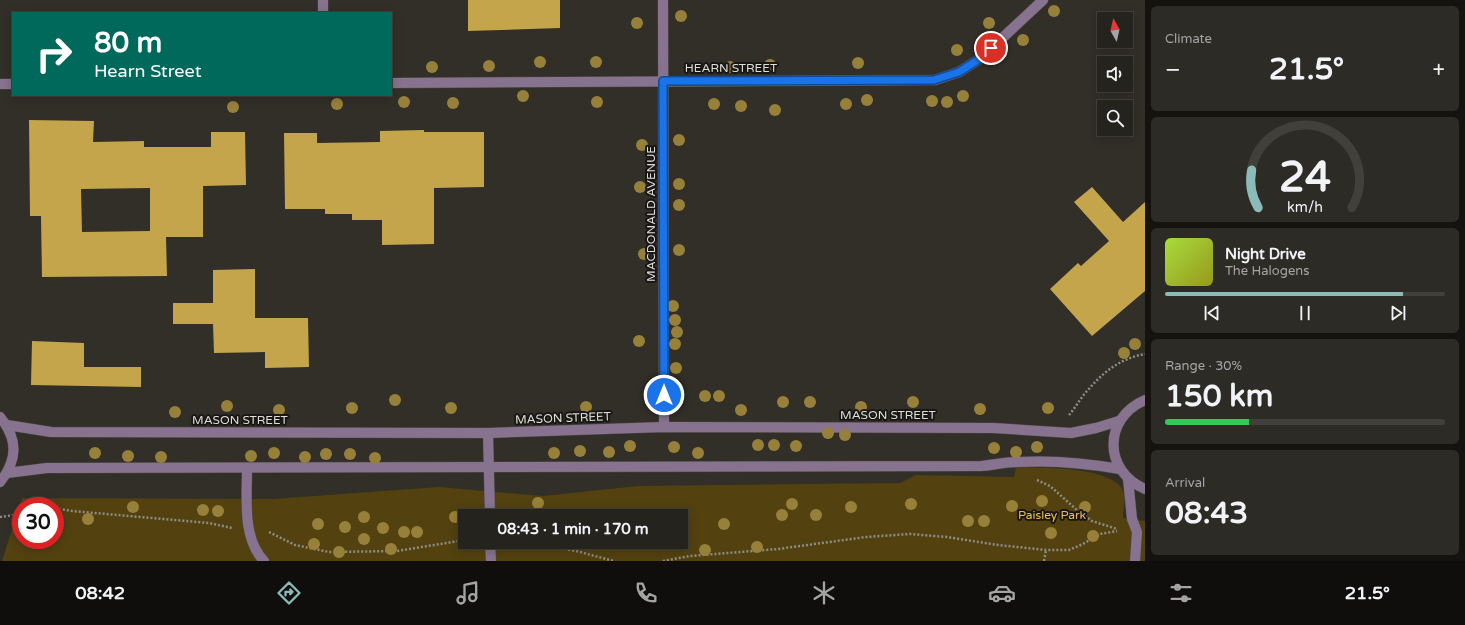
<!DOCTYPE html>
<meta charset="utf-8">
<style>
body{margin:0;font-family:"Varela Round",sans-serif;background:#2d2b26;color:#f1f3f6;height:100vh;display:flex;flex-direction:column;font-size:15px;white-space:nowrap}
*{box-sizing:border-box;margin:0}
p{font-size:13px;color:#a3a4a4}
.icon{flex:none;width:22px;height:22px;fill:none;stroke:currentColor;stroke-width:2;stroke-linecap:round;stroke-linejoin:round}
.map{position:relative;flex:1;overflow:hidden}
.sheet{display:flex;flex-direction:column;gap:6px;padding:6px;background:#141310;width:320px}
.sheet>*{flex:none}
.top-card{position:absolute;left:12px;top:12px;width:380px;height:84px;border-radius:0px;box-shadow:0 2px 10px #0003,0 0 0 1px #42403b;background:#00695c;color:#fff;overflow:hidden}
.needle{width:26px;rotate:352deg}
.controls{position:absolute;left:1097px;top:12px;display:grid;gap:8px}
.controls a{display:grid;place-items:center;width:36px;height:36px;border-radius:0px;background:#25231d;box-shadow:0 2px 10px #0003,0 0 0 1px #42403b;font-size:20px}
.speed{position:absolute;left:12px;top:497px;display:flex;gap:8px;font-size:20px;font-weight:700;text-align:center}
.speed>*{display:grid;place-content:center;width:52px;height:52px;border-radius:50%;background:#25231d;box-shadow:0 2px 10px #0003,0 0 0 1px #42403b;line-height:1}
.speed .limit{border:6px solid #d22;background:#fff;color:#111}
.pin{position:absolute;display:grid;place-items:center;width:34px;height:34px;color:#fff;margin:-17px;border:2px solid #fff;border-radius:50%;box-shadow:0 1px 4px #0007}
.me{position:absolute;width:44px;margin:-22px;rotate:0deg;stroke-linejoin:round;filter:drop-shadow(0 0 3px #0008)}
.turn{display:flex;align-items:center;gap:14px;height:84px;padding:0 16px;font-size:18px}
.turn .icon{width:52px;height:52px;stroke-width:2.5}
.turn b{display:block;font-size:28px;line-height:34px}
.big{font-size:30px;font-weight:800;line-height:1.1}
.sheet .widget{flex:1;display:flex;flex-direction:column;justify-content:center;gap:6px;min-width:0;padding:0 14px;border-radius:6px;background:#2d2b26}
.sheet .dial{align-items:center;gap:0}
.dial svg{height:104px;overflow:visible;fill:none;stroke:#42403b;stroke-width:7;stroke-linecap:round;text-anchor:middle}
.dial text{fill:#f1f3f6;stroke:none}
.song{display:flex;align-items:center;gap:12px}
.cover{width:48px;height:48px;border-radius:6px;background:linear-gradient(135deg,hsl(80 70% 55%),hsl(60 70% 35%))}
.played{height:4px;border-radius:2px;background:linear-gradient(90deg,#8bbbb9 85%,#42403b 85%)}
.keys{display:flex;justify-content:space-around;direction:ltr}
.heat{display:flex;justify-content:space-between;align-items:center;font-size:22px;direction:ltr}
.charge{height:6px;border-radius:3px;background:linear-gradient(90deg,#34c759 30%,#42403b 0)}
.trip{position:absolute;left:458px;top:509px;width:230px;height:40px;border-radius:0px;background:#25231d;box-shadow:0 2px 10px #0003,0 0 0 1px #42403b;font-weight:800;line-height:40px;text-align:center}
.tabs{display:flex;height:64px;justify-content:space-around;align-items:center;background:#0f0e0c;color:#a3a4a4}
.tabs .icon{width:28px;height:28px}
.tabs .active{color:#8bbbb9}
.tabs b{font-size:18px;color:#f1f3f6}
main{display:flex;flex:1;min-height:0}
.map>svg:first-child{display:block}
.green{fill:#534210;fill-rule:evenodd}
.building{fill:#c4a54b;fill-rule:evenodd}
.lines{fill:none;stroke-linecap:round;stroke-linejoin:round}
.minor-casing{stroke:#4d4b44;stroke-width:11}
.path{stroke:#8e8c86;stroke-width:2.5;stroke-dasharray:2 2;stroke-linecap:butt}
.minor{stroke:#87728f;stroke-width:10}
.tree{fill:#978039}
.route-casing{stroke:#114b97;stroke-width:10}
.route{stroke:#1a73e8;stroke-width:7}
.labels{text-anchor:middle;stroke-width:4;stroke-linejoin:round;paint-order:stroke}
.street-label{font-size:12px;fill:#e0deda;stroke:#181714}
.park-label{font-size:12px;fill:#ebc247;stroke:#181714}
</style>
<main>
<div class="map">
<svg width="1145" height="561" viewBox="0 0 1145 561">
<rect width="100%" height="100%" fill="#312f27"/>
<path class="green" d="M1016 467C1041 468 1104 466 1121 487 1127 495 1123 509 1123 518L1145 521V561H2L22 498 273 499 439 487 543 496 638 486 900 483 916 475 1014 477ZM21 506H55V540H21ZM465 516H681V542H465Z"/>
<g class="building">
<path d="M468 0H560V28L468 31Z"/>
<path d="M29 120 94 121 93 142 144 141V147H211V132H245L246 185 203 186V237H166L167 276 42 277 41 216H30ZM150 188V231L82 232 81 189Z"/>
<path d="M424 130V132H484V187L434 188V244L382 245V220H352V214H325V209H285L284 133H317V143L380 142V131Z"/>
<path d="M1092 187 1123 222 1145 202V291L1092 336 1050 289 1078 263 1081 266 1109 241 1074 202Z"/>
<path d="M255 269V318H308L309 367 265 368V352L214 353 213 324H173V303H213V270Z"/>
<path d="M32 341 84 343V367H141V387L31 385Z"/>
</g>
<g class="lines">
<defs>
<g id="minor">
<path d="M323 0V13"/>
<path d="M663 0 664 427"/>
<path d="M391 83 935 80 959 72 981 58 1043 0"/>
<path d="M0 84H13"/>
<path d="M1145 400C1103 418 1103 471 1145 489"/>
<path d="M0 417C18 439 18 460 0 482"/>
<path d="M7 425 51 432 488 433 664 427 993 428 1071 433 1096 428 1119 421"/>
<path d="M488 433 490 516"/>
<path d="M247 469C247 498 242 538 264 561"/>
<path d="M7 473 47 468 981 466C993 465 1005 462 1018 462 1052 460 1086 463 1120 469"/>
<path d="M1128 479 1132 519 1137 532 1135 561"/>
<path d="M490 542 491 561"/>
</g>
</defs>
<use href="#minor" class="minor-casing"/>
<g class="path">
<path d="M1069 415C1076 407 1081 397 1088 390 1103 372 1121 358 1145 354"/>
<path d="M1037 480 1050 486 1077 510 1092 521 1117 529"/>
<path d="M55 508 72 511 209 523 232 528"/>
<path d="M0 517 21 514"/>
<path d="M269 532 295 545 329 552 397 551 465 540"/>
<path d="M529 542 576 551 614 561"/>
<path d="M663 561 690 556 778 549 866 537 910 534 947 537 998 545 1046 550H1069L1083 544 1100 534 1117 531"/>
<path d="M1044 561 1046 550"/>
</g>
<use href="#minor" class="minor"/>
</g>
<g class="tree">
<circle cx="1054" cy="11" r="6"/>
<circle cx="681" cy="16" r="6"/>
<circle cx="637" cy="23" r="6"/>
<circle cx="989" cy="23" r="6"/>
<circle cx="1023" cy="40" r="6"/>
<circle cx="957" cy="50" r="6"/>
<circle cx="540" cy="62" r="6"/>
<circle cx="596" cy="62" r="6"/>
<circle cx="858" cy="63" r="6"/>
<circle cx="770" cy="65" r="6"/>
<circle cx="489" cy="66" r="6"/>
<circle cx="432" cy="67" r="6"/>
<circle cx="730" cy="67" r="6"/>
<circle cx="523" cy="96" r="6"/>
<circle cx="963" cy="96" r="6"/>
<circle cx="867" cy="100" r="6"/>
<circle cx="932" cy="101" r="6"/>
<circle cx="404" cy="102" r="6"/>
<circle cx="597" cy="102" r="6"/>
<circle cx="947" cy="102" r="6"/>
<circle cx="453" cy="103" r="6"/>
<circle cx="337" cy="104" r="6"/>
<circle cx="714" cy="104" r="6"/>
<circle cx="846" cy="104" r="6"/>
<circle cx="741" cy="106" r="6"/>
<circle cx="233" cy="107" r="6"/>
<circle cx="775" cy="110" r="6"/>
<circle cx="679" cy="140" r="6"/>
<circle cx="642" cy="145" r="6"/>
<circle cx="679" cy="184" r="6"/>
<circle cx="640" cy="187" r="6"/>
<circle cx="679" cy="205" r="6"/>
<circle cx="679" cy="250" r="6"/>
<circle cx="644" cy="254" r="6"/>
<circle cx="673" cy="306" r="6"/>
<circle cx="675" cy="320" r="6"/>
<circle cx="677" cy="332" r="6"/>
<circle cx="639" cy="341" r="6"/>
<circle cx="675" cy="344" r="6"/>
<circle cx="1135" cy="344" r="6"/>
<circle cx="1124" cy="353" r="6"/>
<circle cx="676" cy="368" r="6"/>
<circle cx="705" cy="396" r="6"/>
<circle cx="719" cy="396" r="6"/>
<circle cx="395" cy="400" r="6"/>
<circle cx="783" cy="402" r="6"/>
<circle cx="810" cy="402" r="6"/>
<circle cx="913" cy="402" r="6"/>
<circle cx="227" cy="406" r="6"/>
<circle cx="586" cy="407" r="6"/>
<circle cx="861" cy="407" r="6"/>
<circle cx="352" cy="408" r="6"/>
<circle cx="451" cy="408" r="6"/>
<circle cx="1048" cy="408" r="6"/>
<circle cx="980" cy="409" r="6"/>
<circle cx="279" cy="410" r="6"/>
<circle cx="741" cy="410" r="6"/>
<circle cx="175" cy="412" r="6"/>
<circle cx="828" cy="433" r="6"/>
<circle cx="845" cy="435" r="6"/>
<circle cx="758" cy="445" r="6"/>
<circle cx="774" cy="445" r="6"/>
<circle cx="630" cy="446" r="6"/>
<circle cx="796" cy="446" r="6"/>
<circle cx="674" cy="447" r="6"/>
<circle cx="1037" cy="447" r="6"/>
<circle cx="994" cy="448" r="6"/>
<circle cx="580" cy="451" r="6"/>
<circle cx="609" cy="452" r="6"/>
<circle cx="1016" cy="452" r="6"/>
<circle cx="95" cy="453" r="6"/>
<circle cx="274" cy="453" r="6"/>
<circle cx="554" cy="453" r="6"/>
<circle cx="698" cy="453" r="6"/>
<circle cx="326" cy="454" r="6"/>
<circle cx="350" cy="454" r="6"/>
<circle cx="128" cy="456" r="6"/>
<circle cx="251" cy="456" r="6"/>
<circle cx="161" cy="457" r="6"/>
<circle cx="305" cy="457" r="6"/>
<circle cx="375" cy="458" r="6"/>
<circle cx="1042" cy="501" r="6"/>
<circle cx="538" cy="503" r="6"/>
<circle cx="792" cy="504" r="6"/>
<circle cx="911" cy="504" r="6"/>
<circle cx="1012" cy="506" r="6"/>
<circle cx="133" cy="507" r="6"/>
<circle cx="851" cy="507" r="6"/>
<circle cx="1085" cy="507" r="6"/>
<circle cx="203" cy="510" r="6"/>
<circle cx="218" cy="511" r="6"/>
<circle cx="782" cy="515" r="6"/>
<circle cx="816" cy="515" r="6"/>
<circle cx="364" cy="517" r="6"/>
<circle cx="455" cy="517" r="6"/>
<circle cx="88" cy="519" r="6"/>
<circle cx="968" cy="521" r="6"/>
<circle cx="984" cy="521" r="6"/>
<circle cx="318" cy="524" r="6"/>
<circle cx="724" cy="524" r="6"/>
<circle cx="345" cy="527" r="6"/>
<circle cx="383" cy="528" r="6"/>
<circle cx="404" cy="532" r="6"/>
<circle cx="417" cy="532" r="6"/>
<circle cx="1051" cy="533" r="6"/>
<circle cx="1093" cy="536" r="6"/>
<circle cx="364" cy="539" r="6"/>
<circle cx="314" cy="544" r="6"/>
<circle cx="757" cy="547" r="6"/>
<circle cx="391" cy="549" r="6"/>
<circle cx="705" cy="550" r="6"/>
<circle cx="339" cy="552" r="6"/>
</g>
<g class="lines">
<defs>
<path id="route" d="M664 395 663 81 934 80 959 72 981 58 991 48"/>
</defs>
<use href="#route" class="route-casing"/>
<use href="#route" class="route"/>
</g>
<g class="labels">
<g class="street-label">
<text x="731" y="72">HEARN STREET</text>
<text transform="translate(651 214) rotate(-90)" y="4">MACDONALD AVENUE</text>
<text x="888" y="419">MASON STREET</text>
<text transform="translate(563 418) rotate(-2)" y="4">MASON STREET</text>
<text x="240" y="424">MASON STREET</text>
</g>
<g class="park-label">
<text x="1052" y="519">Paisley Park</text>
</g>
</g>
</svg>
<div class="controls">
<a><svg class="needle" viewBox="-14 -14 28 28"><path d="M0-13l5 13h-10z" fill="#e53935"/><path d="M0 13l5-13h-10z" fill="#a3a4a4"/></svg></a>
<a><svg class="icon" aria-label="sound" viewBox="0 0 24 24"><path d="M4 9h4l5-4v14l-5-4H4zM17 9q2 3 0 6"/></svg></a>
<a><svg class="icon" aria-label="search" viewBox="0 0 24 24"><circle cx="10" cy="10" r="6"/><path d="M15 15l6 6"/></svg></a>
</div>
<div class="speed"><div class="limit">30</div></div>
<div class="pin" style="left:991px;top:48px;background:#d93025"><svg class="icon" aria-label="arrive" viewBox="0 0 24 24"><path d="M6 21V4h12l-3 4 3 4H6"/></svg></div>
<svg class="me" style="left:664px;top:395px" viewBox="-20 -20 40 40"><circle r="17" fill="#1a73e8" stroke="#fff" stroke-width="3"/><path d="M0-11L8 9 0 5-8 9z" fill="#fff"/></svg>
<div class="trip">08:43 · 1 min · 170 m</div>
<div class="top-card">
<div class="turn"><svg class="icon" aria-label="right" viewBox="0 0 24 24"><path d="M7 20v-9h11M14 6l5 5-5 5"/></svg><div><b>80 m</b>Hearn Street</div></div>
</div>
</div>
<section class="sheet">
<div class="widget"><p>Climate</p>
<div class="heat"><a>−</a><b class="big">21.5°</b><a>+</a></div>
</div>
<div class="widget dial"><svg viewBox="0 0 100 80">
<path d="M14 69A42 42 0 1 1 86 69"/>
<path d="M14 69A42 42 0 0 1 9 40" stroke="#8bbbb9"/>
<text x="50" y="56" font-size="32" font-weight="700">24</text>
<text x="50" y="72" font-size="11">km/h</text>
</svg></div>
<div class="widget">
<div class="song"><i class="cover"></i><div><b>Night Drive</b><p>The Halogens</p></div></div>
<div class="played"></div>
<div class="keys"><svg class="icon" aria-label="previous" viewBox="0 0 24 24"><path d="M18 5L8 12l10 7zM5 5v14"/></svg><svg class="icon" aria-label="pause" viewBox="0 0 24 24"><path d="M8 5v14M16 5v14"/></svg><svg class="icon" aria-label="next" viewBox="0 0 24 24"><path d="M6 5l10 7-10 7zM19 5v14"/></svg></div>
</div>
<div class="widget"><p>Range · 30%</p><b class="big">150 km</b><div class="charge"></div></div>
<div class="widget"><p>Arrival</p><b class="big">08:43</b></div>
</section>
</main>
<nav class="tabs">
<b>08:42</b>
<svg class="icon active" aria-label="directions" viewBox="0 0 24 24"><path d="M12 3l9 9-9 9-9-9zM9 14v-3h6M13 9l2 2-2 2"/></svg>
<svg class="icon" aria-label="music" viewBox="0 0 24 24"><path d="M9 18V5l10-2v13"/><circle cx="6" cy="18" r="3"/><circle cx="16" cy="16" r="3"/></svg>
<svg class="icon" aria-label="phone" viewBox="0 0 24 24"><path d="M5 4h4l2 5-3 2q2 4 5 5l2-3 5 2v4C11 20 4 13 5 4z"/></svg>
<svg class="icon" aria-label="climate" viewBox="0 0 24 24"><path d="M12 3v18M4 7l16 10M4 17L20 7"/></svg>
<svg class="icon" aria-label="car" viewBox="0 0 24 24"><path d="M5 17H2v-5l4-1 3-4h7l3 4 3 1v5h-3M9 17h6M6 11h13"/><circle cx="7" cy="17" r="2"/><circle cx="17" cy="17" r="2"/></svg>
<svg class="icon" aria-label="filters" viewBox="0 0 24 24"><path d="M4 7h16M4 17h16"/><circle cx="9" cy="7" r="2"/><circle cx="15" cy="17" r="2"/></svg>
<b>21.5°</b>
</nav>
